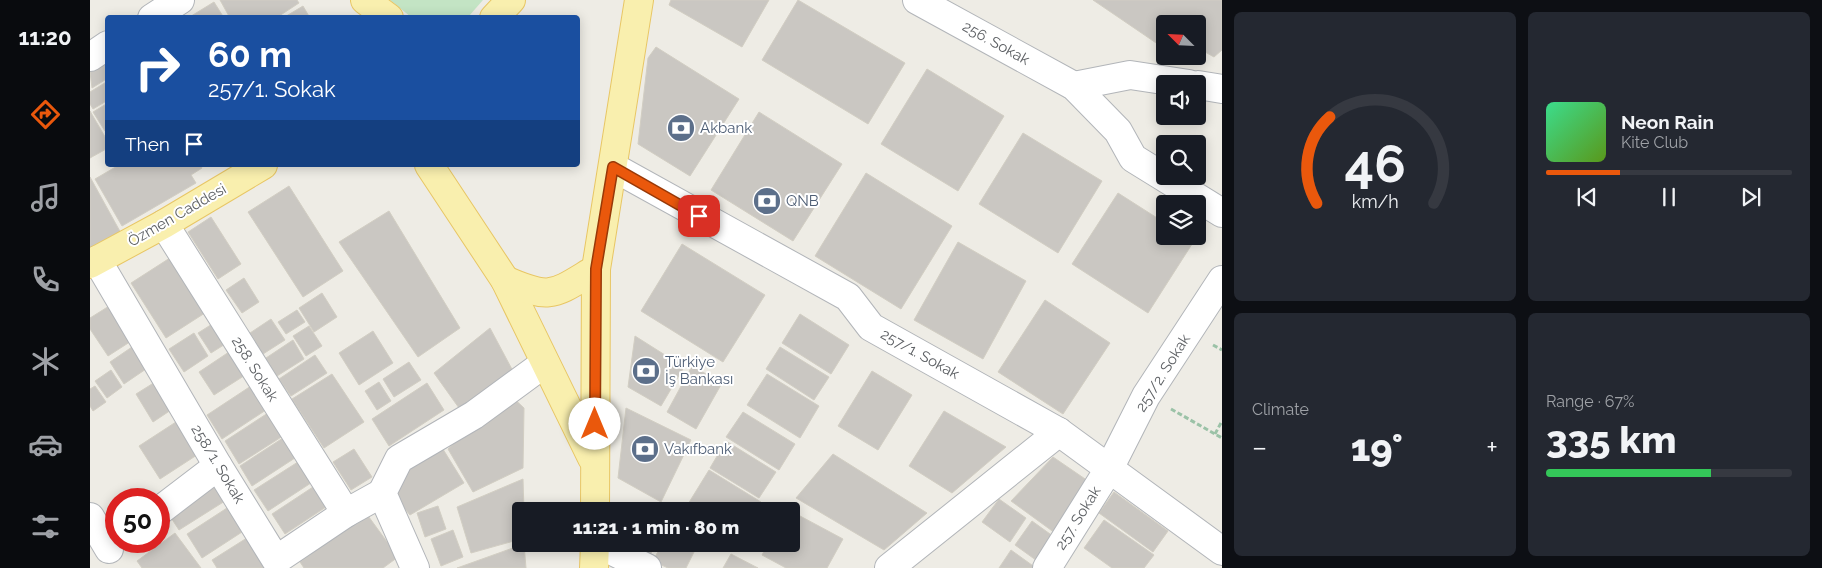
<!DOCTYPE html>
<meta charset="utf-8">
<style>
body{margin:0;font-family:Raleway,sans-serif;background:#242831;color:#f1f3f6;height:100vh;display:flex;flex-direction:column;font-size:19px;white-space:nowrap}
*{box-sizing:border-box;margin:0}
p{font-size:16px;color:#9ea1a6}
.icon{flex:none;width:28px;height:28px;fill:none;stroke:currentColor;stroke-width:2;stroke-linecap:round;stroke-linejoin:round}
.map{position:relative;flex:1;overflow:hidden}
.sheet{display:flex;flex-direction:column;gap:12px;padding:12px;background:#0d0f14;width:600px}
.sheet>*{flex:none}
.guide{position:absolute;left:15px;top:15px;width:475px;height:152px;border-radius:5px;box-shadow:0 2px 12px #0003;background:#1a4fa0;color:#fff;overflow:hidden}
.needle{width:32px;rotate:294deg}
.fabs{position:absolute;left:1066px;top:15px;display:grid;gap:10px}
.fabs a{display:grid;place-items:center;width:50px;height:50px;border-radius:5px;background:#171b24;box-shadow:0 2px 12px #0003;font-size:25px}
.speed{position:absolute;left:15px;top:488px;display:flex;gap:10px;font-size:25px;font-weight:700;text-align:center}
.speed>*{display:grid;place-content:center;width:65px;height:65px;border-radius:50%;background:#171b24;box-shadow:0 2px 12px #0003;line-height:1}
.speed .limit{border:8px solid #d22;background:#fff;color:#111}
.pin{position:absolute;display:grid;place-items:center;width:42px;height:42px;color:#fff;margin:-21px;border-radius:10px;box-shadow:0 2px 8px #0006}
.me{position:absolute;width:55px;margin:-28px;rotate:0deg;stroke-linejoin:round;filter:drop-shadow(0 0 4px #0008)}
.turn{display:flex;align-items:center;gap:18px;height:105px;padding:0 20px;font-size:22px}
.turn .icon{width:65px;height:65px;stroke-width:2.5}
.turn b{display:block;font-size:35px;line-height:42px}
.then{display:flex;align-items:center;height:48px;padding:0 20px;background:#0003;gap:10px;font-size:19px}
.big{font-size:38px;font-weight:800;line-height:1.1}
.sheet .widget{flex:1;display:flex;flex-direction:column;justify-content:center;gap:8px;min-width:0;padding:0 18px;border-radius:8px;background:#242831}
.sheet .dial{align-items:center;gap:0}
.dial svg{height:130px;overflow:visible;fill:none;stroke:#363941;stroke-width:7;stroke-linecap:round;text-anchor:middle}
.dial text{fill:#f1f3f6;stroke:none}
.song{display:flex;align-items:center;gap:15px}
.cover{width:60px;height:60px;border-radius:8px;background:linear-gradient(135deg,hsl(150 70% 55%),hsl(90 70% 35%))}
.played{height:5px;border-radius:2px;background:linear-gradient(90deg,#ea580c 30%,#363941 30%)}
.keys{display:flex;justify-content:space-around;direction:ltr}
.heat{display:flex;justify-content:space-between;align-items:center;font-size:28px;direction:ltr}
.charge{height:8px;border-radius:4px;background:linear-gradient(90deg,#34c759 67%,#363941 0)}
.sheet .tiles{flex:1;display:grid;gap:12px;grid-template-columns:repeat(2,1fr)}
.trip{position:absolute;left:422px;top:502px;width:288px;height:50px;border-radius:5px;background:#171b24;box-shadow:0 2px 12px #0003;font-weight:800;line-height:50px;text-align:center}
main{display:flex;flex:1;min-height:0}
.tabs{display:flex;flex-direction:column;width:90px;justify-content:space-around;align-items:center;background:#090b0e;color:#9ea1a6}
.tabs .icon{width:35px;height:35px}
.tabs .selected{color:#ea580c}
.tabs b{font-size:22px;color:#f1f3f6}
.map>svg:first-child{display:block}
.green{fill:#c3e4c4}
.building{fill:#cac7c2;stroke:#d2cec3}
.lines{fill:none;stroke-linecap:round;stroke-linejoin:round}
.minor-casing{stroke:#b2b5b9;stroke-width:30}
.major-casing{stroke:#e8c664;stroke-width:30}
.path{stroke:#9bc2a7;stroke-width:3;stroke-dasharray:5 2.5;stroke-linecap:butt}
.minor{stroke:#fff;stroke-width:28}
.major{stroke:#f9efae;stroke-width:28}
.route-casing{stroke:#983908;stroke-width:12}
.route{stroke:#ea580c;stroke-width:9}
.labels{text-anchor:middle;stroke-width:4;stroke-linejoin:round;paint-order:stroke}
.street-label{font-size:15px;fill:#5d6064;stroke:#fff}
.service-label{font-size:15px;fill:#4e5e75;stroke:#fff;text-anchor:start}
</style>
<main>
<nav class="tabs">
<b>11:20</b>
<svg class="icon selected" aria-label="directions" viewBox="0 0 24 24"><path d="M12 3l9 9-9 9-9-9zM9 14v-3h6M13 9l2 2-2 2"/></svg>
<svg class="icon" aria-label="music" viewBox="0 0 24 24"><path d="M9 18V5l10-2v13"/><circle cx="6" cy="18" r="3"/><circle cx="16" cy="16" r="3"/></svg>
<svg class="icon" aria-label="phone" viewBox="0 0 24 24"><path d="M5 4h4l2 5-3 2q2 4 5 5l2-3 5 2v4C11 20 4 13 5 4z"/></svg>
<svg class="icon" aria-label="climate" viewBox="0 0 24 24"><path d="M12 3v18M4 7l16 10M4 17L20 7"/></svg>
<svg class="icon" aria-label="car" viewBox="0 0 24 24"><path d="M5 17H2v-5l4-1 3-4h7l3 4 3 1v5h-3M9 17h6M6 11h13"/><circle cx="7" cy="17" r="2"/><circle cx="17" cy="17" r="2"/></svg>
<svg class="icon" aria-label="filters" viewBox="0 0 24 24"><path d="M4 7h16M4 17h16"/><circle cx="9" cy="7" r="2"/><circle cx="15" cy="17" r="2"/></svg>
</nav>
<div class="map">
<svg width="1132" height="568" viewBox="0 0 1132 568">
<rect width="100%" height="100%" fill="#eeece5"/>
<path class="green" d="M300 0H393L379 16 321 17Z"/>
<g class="building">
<path d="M130 0H207L209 3 186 18H140Z"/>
<path d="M581 0H679L652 47 579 5Z"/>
<path d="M708 0 815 63 778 124 672 60Z"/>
<path d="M1003 0H1132V50L1124 57 1108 48V24H1075V49Z"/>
<path d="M124 2 134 18H98Z"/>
<path d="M213 6 220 18H193Z"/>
<path d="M566 47 649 99 600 176 548 144 558 58Z"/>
<path d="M18 61V78L2 88 0 72Z"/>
<path d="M837 69 914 116 868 191 791 144Z"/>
<path d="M18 81V100L3 109 0 104V92Z"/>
<path d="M18 103V129L15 131 3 112Z"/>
<path d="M0 111 18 142V148L0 158Z"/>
<path d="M669 112 752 164 703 241 621 190Z"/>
<path d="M933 133 1012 181 968 253 889 204Z"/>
<path d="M29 165H110L112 168 101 175 106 183 32 226 5 179Z"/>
<path d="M776 173 862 226 811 309 725 256Z"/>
<path d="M0 177 32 235 0 253Z"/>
<path d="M199 186 253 271 213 297 158 212Z"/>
<path d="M1028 193 1075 223V236H1096L1104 241 1058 313 982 264Z"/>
<path d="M299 211 370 328 328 357 249 242Z"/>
<path d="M121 217 151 264 128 279 98 232Z"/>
<path d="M868 242 936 281 893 359 824 320Z"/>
<path d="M592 244 675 295 633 362 551 311Z"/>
<path d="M83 256 118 311 76 338 41 283Z"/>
<path d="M154 278 169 302 152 313 136 290Z"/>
<path d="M232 293 247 317 224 332 209 308Z"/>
<path d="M955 300 1020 343 973 414 908 372Z"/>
<path d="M24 303 46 338 18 356 0 329V318Z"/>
<path d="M207 310 215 322 196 334 188 322Z"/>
<path d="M710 314 759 345 741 374 692 343Z"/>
<path d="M181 319 195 340 173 354 160 333Z"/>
<path d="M127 321 140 341 121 353 108 333Z"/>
<path d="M219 326 232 346 216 356 203 336Z"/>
<path d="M400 328 424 373 374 415 344 373Z"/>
<path d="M283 331 303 363 269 385 249 353Z"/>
<path d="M104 333 118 356 94 372 79 349Z"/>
<path d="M545 336 594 367 571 406 538 387Z"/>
<path d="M203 340 214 359 187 376 176 358Z"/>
<path d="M42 347 56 369 34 384 20 362Z"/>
<path d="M690 347 739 377 724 400 676 369Z"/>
<path d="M145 348 160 372 124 395 109 372Z"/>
<path d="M225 355 237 373 201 396 189 379Z"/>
<path d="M319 362 331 380 304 397 293 379Z"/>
<path d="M602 366 632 383 606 429 577 412Z"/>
<path d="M21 370 32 387 17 398 5 381Z"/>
<path d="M782 371 822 395 788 450 748 426Z"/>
<path d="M242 374 274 422 234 448 202 399Z"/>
<path d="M677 374 729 406 710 438 657 405Z"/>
<path d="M70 379 87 406 63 422 46 394Z"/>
<path d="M289 382 301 401 287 410 275 391Z"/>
<path d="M337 383 354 410 299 446 282 419Z"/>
<path d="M164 384 179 408 132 439 117 415Z"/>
<path d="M5 386 16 402 3 411 0 406V389Z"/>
<path d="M418 393 434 408 433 468 383 492 358 449Z"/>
<path d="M536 408 601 440 571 502 528 478Z"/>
<path d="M181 411 196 434 149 464 135 441Z"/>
<path d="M854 411 916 447 862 493 819 466Z"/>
<path d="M653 412 705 444 689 470 636 437Z"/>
<path d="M89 420 110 453 70 479 49 446Z"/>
<path d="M196 436 208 456 162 486 150 466Z"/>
<path d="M636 441 686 472 669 498 620 468Z"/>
<path d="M351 446 374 483 320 515 303 495 313 468Z"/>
<path d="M264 449 282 477 261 490 243 462Z"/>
<path d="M743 454 837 513 794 550 706 498Z"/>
<path d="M963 457 1001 483 965 533 921 501Z"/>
<path d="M211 460 224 481 178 511 164 490Z"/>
<path d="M619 470 671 502 665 511H598L595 509Z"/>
<path d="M433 479 434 511H431V539L381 553 367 507Z"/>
<path d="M121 480 135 501 89 530 76 510Z"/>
<path d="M226 485 239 505 195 534 182 514Z"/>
<path d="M1024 492 1078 531 1063 552 1009 513Z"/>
<path d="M909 499 936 518 920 542 892 522Z"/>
<path d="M348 506 356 529 335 537 327 513Z"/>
<path d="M137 508 152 532 112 558 97 534Z"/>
<path d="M697 509 753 539 737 568H696L672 555 678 544H701V511H696Z"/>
<path d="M276 513 308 557 293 568H214L210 562Z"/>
<path d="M1014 520 1064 555 1054 568H1022L994 548Z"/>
<path d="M942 521 967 539 950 563 925 545Z"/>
<path d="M363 530 373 557 351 566 341 539Z"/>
<path d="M85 533 111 568H52L47 561Z"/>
<path d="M160 536 181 568H127L122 560Z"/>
<path d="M434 544 436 568H367Z"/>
<path d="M532 544H566L559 557Z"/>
<path d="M572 544H608L596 568H578L563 561Z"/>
<path d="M921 550 946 568H909Z"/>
<path d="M641 554 668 568H633Z"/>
</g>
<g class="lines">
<defs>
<g id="minor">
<path d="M827 0 984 86 1028 131 1043 158 1132 213"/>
<path d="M62 18 90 0"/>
<path d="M0 57 18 45"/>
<path d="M1108 85 1132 89"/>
<path d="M984 86 1040 75 1099 84"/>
<path d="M523 167 758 297 781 327 969 432 1132 551"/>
<path d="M74 224 256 513"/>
<path d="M7 260 128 466 186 560 256 513 292 493"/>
<path d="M69 511 128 466"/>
<path d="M0 517 19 549"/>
<path d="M508 544 557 568"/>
<path d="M325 568 292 493 309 459 384 415 455 363"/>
<path d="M799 568 969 432"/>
<path d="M957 568 1019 469 1056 396 1132 280"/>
</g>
<g id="major">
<path d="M275 0 299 18"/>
<path d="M404 18 421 0"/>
<path d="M339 165 415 280 502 458"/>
<path d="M0 264 74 224 173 165"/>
<path d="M415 280C462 301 464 294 506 269"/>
<path d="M505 511 506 269 549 0"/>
<path d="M504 568 505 544"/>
</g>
</defs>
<use href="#minor" class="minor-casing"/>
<use href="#major" class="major-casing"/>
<g class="path">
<path d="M1123 345 1132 350"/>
<path d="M1081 409 1132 438"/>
<path d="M1125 434 1132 421"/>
</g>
<use href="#minor" class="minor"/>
<use href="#major" class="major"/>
</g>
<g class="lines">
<defs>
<path id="route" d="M505 424 506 269 523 167 609 216"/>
</defs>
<use href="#route" class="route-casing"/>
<use href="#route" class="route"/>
</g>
<defs>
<symbol id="bank-disc" viewBox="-11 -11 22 22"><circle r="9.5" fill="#5c6f8a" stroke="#fff"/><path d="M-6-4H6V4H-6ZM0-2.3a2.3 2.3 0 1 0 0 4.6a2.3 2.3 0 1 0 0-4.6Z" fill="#fff"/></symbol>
</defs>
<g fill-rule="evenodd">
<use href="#bank-disc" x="575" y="112" width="32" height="32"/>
<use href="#bank-disc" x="661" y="185" width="32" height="32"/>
<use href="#bank-disc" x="540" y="355" width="32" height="32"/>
<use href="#bank-disc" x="539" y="433" width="32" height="32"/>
</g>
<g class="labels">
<g class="street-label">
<text transform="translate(906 43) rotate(29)" y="5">256. Sokak</text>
<text transform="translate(87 215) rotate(-30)" y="5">Özmen Caddesi</text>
<text transform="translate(830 354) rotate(29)" y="5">257/1. Sokak</text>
<text transform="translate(165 369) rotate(58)" y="5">258. Sokak</text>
<text transform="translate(1073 373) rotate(-58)" y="5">257/2. Sokak</text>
<text transform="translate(128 464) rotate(59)" y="5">258/1. Sokak</text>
<text transform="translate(988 518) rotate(-58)" y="5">257. Sokak</text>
</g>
<g class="service-label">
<text x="610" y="133">Akbank</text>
<text x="696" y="206">QNB</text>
<text x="575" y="367">Türkiye<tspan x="575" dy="17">İş Bankası</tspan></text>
<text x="574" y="454">Vakıfbank</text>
</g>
</g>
</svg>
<div class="fabs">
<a><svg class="needle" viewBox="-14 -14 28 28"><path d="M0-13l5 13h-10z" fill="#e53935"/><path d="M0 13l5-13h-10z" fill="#9ea1a6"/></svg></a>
<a><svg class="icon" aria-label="sound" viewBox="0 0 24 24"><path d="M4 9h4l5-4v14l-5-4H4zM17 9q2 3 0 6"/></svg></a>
<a><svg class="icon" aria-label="search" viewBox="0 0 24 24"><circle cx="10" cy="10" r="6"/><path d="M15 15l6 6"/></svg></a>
<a><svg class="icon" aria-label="layers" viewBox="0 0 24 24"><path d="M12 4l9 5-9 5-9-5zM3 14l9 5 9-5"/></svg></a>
</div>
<div class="speed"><div class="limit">50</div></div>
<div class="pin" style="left:609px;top:216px;background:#d93025"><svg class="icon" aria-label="arrive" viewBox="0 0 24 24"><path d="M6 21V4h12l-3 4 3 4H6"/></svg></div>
<svg class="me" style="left:505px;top:424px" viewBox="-20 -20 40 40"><circle r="19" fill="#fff"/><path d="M0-13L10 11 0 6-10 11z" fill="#ea580c"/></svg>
<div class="trip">11:21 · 1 min · 80 m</div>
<div class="guide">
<div class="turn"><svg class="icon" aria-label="right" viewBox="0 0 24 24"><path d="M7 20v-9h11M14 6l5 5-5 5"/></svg><div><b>60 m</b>257/1. Sokak</div></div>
<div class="then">Then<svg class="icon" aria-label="arrive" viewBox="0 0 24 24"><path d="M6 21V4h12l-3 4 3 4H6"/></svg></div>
</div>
</div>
<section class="sheet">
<div class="tiles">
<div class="widget dial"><svg viewBox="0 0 100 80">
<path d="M14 69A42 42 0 1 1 86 69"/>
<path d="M14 69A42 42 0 0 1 22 16" stroke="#ea580c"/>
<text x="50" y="56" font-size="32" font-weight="700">46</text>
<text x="50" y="72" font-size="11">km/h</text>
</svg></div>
<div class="widget">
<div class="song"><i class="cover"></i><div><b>Neon Rain</b><p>Kite Club</p></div></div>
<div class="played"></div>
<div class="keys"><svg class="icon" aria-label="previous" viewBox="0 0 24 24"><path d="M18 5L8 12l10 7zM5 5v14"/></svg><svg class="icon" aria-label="pause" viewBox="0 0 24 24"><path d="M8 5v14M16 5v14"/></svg><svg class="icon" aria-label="next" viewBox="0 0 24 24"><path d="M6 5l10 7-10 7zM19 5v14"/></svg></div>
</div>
<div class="widget"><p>Climate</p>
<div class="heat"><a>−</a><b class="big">19°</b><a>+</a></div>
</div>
<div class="widget"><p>Range · 67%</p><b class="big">335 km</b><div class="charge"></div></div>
</div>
</section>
</main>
